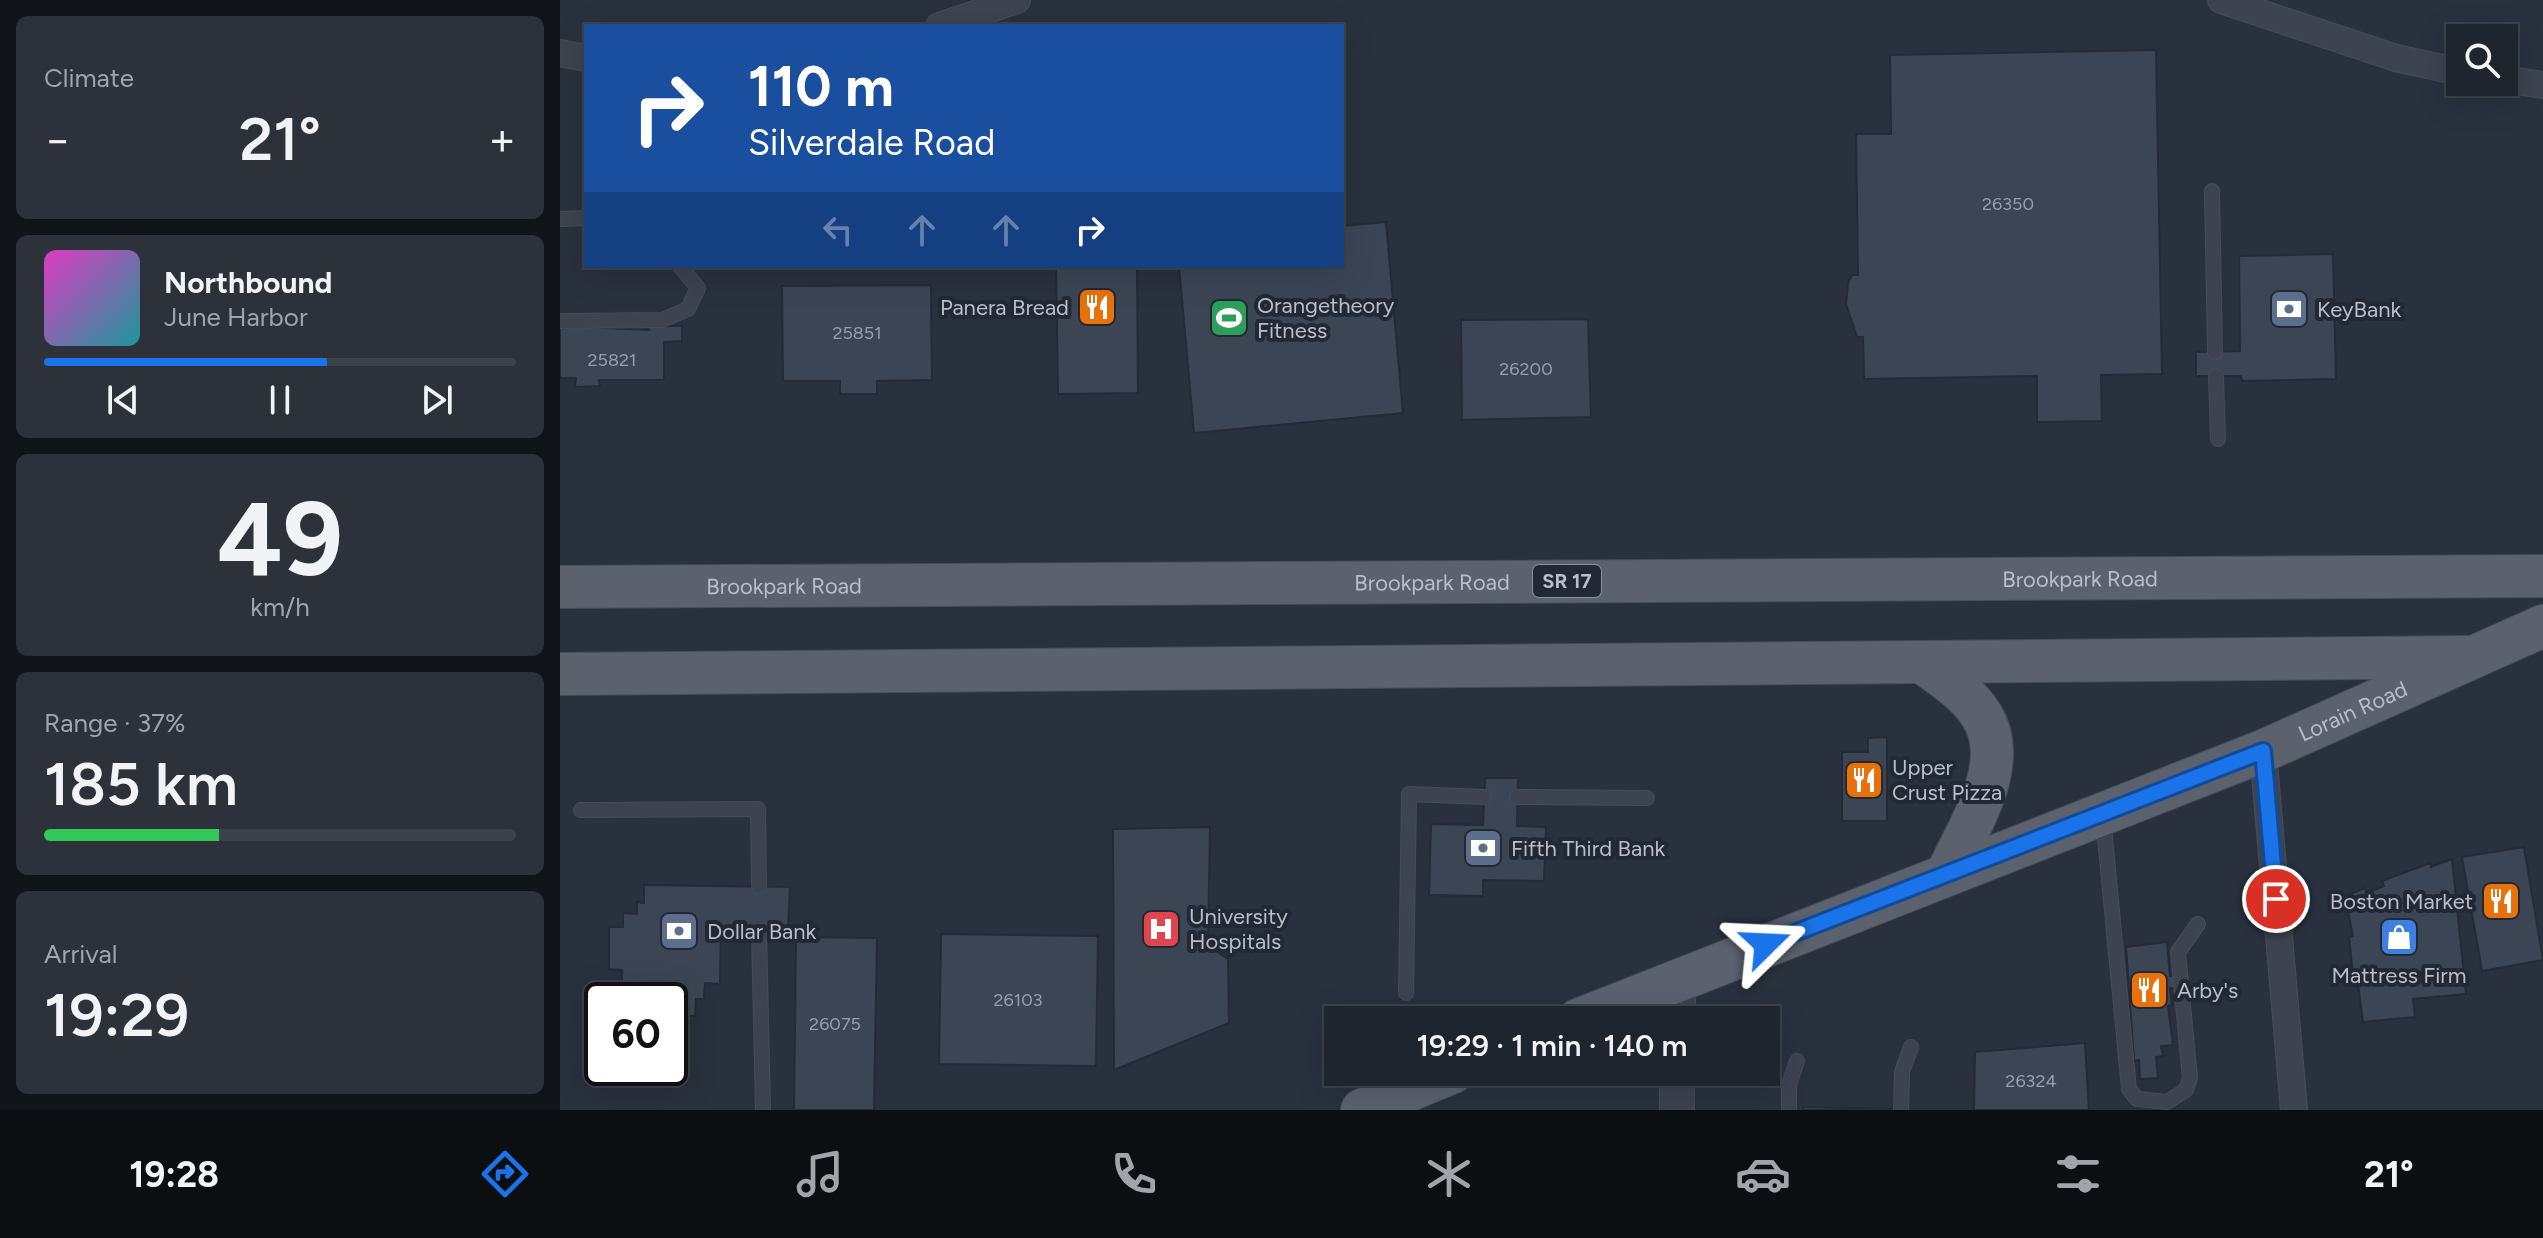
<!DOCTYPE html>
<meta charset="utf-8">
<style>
body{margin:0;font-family:Figtree,sans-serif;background:#2c313a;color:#f1f3f6;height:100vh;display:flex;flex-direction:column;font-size:30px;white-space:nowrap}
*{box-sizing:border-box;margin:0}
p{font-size:26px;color:#a1a5aa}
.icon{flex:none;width:44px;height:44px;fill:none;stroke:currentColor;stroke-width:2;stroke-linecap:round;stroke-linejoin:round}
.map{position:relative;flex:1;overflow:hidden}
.panel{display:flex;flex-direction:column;gap:16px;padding:16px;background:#111419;width:560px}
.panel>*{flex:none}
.hud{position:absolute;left:24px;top:24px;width:760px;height:244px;border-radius:0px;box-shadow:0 8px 32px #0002,0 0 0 2px #3c424a;background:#1a4fa0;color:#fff;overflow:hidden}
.fabs{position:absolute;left:1886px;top:24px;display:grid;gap:16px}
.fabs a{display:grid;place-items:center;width:72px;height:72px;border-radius:0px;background:#1f252e;box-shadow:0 8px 32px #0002,0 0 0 2px #3c424a;font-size:40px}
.speed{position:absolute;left:24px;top:982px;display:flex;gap:16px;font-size:40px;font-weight:700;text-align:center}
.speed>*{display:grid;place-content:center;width:104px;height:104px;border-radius:50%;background:#1f252e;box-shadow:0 8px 32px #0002,0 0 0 2px #3c424a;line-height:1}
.speed .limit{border:4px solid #111;border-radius:12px;background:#fff;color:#111}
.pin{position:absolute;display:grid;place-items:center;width:68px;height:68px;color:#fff;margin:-34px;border:4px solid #fff;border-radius:50%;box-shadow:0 2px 8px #0007}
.me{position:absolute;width:88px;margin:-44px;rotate:69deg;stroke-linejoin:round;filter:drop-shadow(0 0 6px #0008)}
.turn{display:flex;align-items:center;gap:28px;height:168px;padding:0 32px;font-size:36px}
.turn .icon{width:104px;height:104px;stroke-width:2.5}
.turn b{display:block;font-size:56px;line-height:68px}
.lanes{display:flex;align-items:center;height:76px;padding:0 32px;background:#0003;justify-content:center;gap:40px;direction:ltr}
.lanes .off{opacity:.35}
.big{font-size:60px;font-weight:600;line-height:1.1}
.panel .widget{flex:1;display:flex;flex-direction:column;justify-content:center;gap:12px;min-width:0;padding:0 28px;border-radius:12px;background:#2c313a}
.panel .dial{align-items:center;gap:0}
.dial b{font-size:104px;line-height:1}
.song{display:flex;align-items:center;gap:24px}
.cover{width:96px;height:96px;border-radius:12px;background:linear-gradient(135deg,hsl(310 70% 55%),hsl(180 70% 35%))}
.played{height:8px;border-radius:4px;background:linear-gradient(90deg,#1a73e8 60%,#3c424a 60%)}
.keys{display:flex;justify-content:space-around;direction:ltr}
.heat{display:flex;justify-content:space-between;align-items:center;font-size:44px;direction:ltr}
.charge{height:12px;border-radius:6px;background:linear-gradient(90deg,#34c759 37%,#3c424a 0)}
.trip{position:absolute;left:764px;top:1006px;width:456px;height:80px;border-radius:0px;background:#1f252e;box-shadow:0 8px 32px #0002,0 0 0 2px #3c424a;font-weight:600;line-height:80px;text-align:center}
.dock{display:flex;height:128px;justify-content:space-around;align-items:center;background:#0c0f12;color:#a1a5aa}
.dock .icon{width:56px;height:56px}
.dock .active{color:#1a73e8}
.dock b{font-size:36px;color:#f1f3f6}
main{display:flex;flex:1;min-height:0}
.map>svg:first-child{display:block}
.building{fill:#3c4554;stroke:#242a36;stroke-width:2}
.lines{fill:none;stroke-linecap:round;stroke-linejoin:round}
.service-casing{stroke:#474c58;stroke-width:16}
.minor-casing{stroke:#474c58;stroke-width:28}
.tertiary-casing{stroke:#474c58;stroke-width:36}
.primary-casing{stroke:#474c58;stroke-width:44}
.service{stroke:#3d434f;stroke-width:14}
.minor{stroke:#3d434f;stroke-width:26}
.tertiary{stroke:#3d434f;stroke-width:34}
.primary{stroke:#5b626e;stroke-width:42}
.route-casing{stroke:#114b97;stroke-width:20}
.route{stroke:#1a73e8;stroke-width:14}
.labels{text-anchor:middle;stroke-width:8;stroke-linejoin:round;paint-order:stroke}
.number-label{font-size:18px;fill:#989eaa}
.shield{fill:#222834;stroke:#8c919c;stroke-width:2}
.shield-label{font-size:20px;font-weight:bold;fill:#babec9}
.poi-label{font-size:22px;fill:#babec9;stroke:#222834;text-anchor:start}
.street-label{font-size:22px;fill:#babec9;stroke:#222834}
</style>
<main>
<section class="panel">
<div class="widget"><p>Climate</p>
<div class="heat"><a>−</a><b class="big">21°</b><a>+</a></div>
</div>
<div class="widget">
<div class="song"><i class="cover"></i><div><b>Northbound</b><p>June Harbor</p></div></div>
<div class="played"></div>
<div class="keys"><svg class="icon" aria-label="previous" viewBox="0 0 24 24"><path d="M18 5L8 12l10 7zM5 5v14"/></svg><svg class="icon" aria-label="pause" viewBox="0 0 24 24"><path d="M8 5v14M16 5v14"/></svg><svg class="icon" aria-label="next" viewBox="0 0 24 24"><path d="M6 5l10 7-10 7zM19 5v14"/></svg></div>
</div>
<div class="widget dial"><b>49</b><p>km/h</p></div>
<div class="widget"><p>Range · 37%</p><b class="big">185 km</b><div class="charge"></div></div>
<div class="widget"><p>Arrival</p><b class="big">19:29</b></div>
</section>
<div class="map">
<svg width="1983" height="1110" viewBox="0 0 1983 1110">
<rect width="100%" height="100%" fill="#29313e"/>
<g class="building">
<path d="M1596 50 1602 374 1541 375 1542 421 1477 422V376L1304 379 1303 337H1297L1286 304 1288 283 1292 275H1298L1296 134H1331L1330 55Z"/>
<path d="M826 222 843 413 634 433 619 266H782V226Z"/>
<path d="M1773 254 1776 379 1682 381 1681 376H1636V352L1680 351 1679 256Z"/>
<path d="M496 266H577L578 393 498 394Z"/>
<path d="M371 285 372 380 317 381V394H280V381H223L222 286Z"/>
<path d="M1028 319 1031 417 902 420 901 320Z"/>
<path d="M0 326 89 330 88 326H122V341L104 342V380H39L40 386 15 387 16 378H0Z"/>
<path d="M1327 737V821H1282V752H1308V738Z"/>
<path d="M925 778H958L957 826 986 827 984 881 923 880V896L869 895 871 824 923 825Z"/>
<path d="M650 827 648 946 668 959 669 1023 554 1070 553 829Z"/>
<path d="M1964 847 1983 960 1922 971 1902 857Z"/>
<path d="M1892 859 1906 994 1853 999 1855 1017 1803 1022 1798 984 1794 985 1789 937 1793 936 1785 896 1805 888 1807 893 1824 886 1822 881 1870 863 1871 867Z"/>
<path d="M84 885 230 887 228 931H161L160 984 145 983 144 999H136L135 1016 110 1015V1000L93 999 94 983H62V970L49 969V927H63V913L77 914V902L84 903Z"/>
<path d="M381 934 538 936 536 1066 379 1064Z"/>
<path d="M236 937 317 938 314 1110H234Z"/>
<path d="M1607 942 1610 976 1615 975 1617 988H1610L1612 1005 1608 1006 1613 1045 1601 1046 1603 1056 1596 1057 1598 1078 1580 1079 1579 1060 1574 1061 1566 947Z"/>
<path d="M1525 1043 1529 1110H1414L1415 1052Z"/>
<path d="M1243 1107 1335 1109 1243 1110Z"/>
</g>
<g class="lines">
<defs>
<g id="service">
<path d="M1652 191 1655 352"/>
<path d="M0 219 26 218"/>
<path d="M0 321 102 320 128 309 138 288 120 266"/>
<path d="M1656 376 1658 439"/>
<path d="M957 797 1087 798"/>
<path d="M21 810 198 809 199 886"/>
<path d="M1543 817 1569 1089 1577 1099 1607 1102 1626 1090 1630 1078 1618 952 1638 924"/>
<path d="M199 931 203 1110"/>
<path d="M846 993 849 794 924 797"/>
<path d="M1229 1110V1085L1237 1061"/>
<path d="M1341 1110 1342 1072 1351 1047"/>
</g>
<g id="minor">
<path d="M1661 0 1836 58 1900 72"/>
<path d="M379 26 457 0"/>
<path d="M0 53 26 58"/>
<path d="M1944 79 1983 85"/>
<path d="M1703 751 1734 1110"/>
</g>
<g id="tertiary">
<path d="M1118 1020V979"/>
<path d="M1117 1110V1072"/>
</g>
<g id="primary">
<path id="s1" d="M0 587 1983 576"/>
<path d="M1362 662C1383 677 1408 693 1422 716 1452 765 1407 829 1387 874"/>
<path d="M0 674 1912 657"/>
<path id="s2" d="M1018 1020 1703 751 1983 626"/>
<path d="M802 1110 893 1072"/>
</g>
</defs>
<use href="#service" class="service-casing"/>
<use href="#minor" class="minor-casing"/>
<use href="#tertiary" class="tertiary-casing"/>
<use href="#primary" class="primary-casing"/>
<use href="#service" class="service"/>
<use href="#minor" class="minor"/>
<use href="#tertiary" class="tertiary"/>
<use href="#primary" class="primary"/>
</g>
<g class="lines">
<defs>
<path id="route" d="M1206 944 1703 751 1716 899"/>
</defs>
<use href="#route" class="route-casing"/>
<use href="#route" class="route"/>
</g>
<defs>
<symbol id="restaurant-square" viewBox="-11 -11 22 22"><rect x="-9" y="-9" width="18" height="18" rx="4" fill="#e8710a" stroke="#222834"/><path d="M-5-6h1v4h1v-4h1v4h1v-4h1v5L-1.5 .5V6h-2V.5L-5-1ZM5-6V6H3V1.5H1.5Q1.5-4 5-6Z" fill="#fff"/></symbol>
<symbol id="bank-square" viewBox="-11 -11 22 22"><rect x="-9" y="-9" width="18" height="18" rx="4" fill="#5c6f8a" stroke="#222834"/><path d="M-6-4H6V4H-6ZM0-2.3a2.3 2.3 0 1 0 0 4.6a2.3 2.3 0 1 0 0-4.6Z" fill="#fff"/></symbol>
<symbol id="stadium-square" viewBox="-11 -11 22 22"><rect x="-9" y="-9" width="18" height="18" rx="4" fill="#2e9e5b" stroke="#222834"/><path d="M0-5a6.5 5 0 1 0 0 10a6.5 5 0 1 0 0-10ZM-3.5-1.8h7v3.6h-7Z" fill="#fff"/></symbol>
<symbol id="hospital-square" viewBox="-11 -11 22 22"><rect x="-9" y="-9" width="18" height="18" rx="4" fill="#e0444e" stroke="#222834"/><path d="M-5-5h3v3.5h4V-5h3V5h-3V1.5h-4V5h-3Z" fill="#fff"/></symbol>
<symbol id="shop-square" viewBox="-11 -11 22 22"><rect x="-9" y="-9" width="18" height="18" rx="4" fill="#3f7fe0" stroke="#222834"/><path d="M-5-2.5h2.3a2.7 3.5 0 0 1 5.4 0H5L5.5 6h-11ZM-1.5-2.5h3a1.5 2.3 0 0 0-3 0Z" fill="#fff"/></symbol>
</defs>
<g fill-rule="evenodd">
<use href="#restaurant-square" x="515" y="285" width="44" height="44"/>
<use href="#bank-square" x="1707" y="287" width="44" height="44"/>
<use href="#stadium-square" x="647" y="296" width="44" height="44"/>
<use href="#restaurant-square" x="1282" y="758" width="44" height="44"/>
<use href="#bank-square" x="901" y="826" width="44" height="44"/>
<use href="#restaurant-square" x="1919" y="879" width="44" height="44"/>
<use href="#hospital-square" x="579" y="907" width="44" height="44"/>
<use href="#bank-square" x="97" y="909" width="44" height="44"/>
<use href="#shop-square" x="1817" y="915" width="44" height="44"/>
<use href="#restaurant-square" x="1567" y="968" width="44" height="44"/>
</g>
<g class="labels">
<g class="number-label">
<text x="1448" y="210">26350</text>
<text x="297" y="339">25851</text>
<text x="52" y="366">25821</text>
<text x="966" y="375">26200</text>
<text x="458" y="1006">26103</text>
<text x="275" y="1030">26075</text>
<text x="1471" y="1087">26324</text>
</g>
<rect class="shield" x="973" y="565" width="68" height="32" rx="6"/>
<g class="shield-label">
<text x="1007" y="588">SR 17</text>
</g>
<g class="poi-label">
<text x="697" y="313">Orangetheory<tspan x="697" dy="25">Fitness</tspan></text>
<text x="509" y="315" text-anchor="end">Panera Bread</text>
<text x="1757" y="317">KeyBank</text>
<text x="1332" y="775">Upper<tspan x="1332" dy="25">Crust Pizza</tspan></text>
<text x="951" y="856">Fifth Third Bank</text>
<text x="1913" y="909" text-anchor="end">Boston Market</text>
<text x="629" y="924">University<tspan x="629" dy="25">Hospitals</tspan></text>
<text x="147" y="939">Dollar Bank</text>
<text x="1839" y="983" text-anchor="middle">Mattress Firm</text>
<text x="1617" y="998">Arby's</text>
</g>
<g class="street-label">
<text dy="8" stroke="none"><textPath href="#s1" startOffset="1520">Brookpark Road</textPath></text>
<text dy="8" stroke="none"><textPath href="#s1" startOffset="872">Brookpark Road</textPath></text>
<text dy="8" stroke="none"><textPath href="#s1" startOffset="224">Brookpark Road</textPath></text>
<text dy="8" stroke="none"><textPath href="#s2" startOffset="834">Lorain Road</textPath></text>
</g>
</g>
</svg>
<div class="fabs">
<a><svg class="icon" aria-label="search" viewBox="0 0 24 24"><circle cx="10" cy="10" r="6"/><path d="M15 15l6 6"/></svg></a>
</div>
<div class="speed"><div class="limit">60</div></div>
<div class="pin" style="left:1716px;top:899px;background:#d93025"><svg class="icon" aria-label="arrive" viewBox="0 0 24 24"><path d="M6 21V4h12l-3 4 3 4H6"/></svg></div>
<svg class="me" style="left:1206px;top:944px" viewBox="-20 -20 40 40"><path d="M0-17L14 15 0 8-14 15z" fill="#1a73e8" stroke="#fff" stroke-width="4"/></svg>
<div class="trip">19:29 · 1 min · 140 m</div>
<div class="hud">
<div class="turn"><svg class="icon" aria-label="right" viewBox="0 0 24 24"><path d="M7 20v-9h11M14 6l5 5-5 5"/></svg><div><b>110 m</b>Silverdale Road</div></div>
<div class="lanes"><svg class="icon off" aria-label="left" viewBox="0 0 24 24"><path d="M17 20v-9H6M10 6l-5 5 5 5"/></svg><svg class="icon off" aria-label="ahead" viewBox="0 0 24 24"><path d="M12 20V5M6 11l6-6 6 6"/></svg><svg class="icon off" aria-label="ahead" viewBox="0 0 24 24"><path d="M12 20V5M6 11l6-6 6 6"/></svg><svg class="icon" aria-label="right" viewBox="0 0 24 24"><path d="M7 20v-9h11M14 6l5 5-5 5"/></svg></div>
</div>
</div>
</main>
<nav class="dock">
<b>19:28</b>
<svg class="icon active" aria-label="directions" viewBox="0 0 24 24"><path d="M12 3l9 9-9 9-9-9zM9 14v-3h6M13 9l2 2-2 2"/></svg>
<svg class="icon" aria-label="music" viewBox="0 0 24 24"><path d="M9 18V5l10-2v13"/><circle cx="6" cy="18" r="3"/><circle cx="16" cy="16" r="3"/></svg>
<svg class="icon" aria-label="phone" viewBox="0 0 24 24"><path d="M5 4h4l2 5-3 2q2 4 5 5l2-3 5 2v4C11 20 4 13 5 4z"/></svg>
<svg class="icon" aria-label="climate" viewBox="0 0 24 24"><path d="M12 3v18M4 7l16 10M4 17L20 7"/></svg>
<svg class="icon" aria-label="car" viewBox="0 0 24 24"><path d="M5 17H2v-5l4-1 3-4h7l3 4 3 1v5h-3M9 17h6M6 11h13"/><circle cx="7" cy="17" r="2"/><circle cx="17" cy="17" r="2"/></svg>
<svg class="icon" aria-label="filters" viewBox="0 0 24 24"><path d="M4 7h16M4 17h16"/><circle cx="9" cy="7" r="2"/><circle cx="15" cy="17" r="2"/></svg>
<b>21°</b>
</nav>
